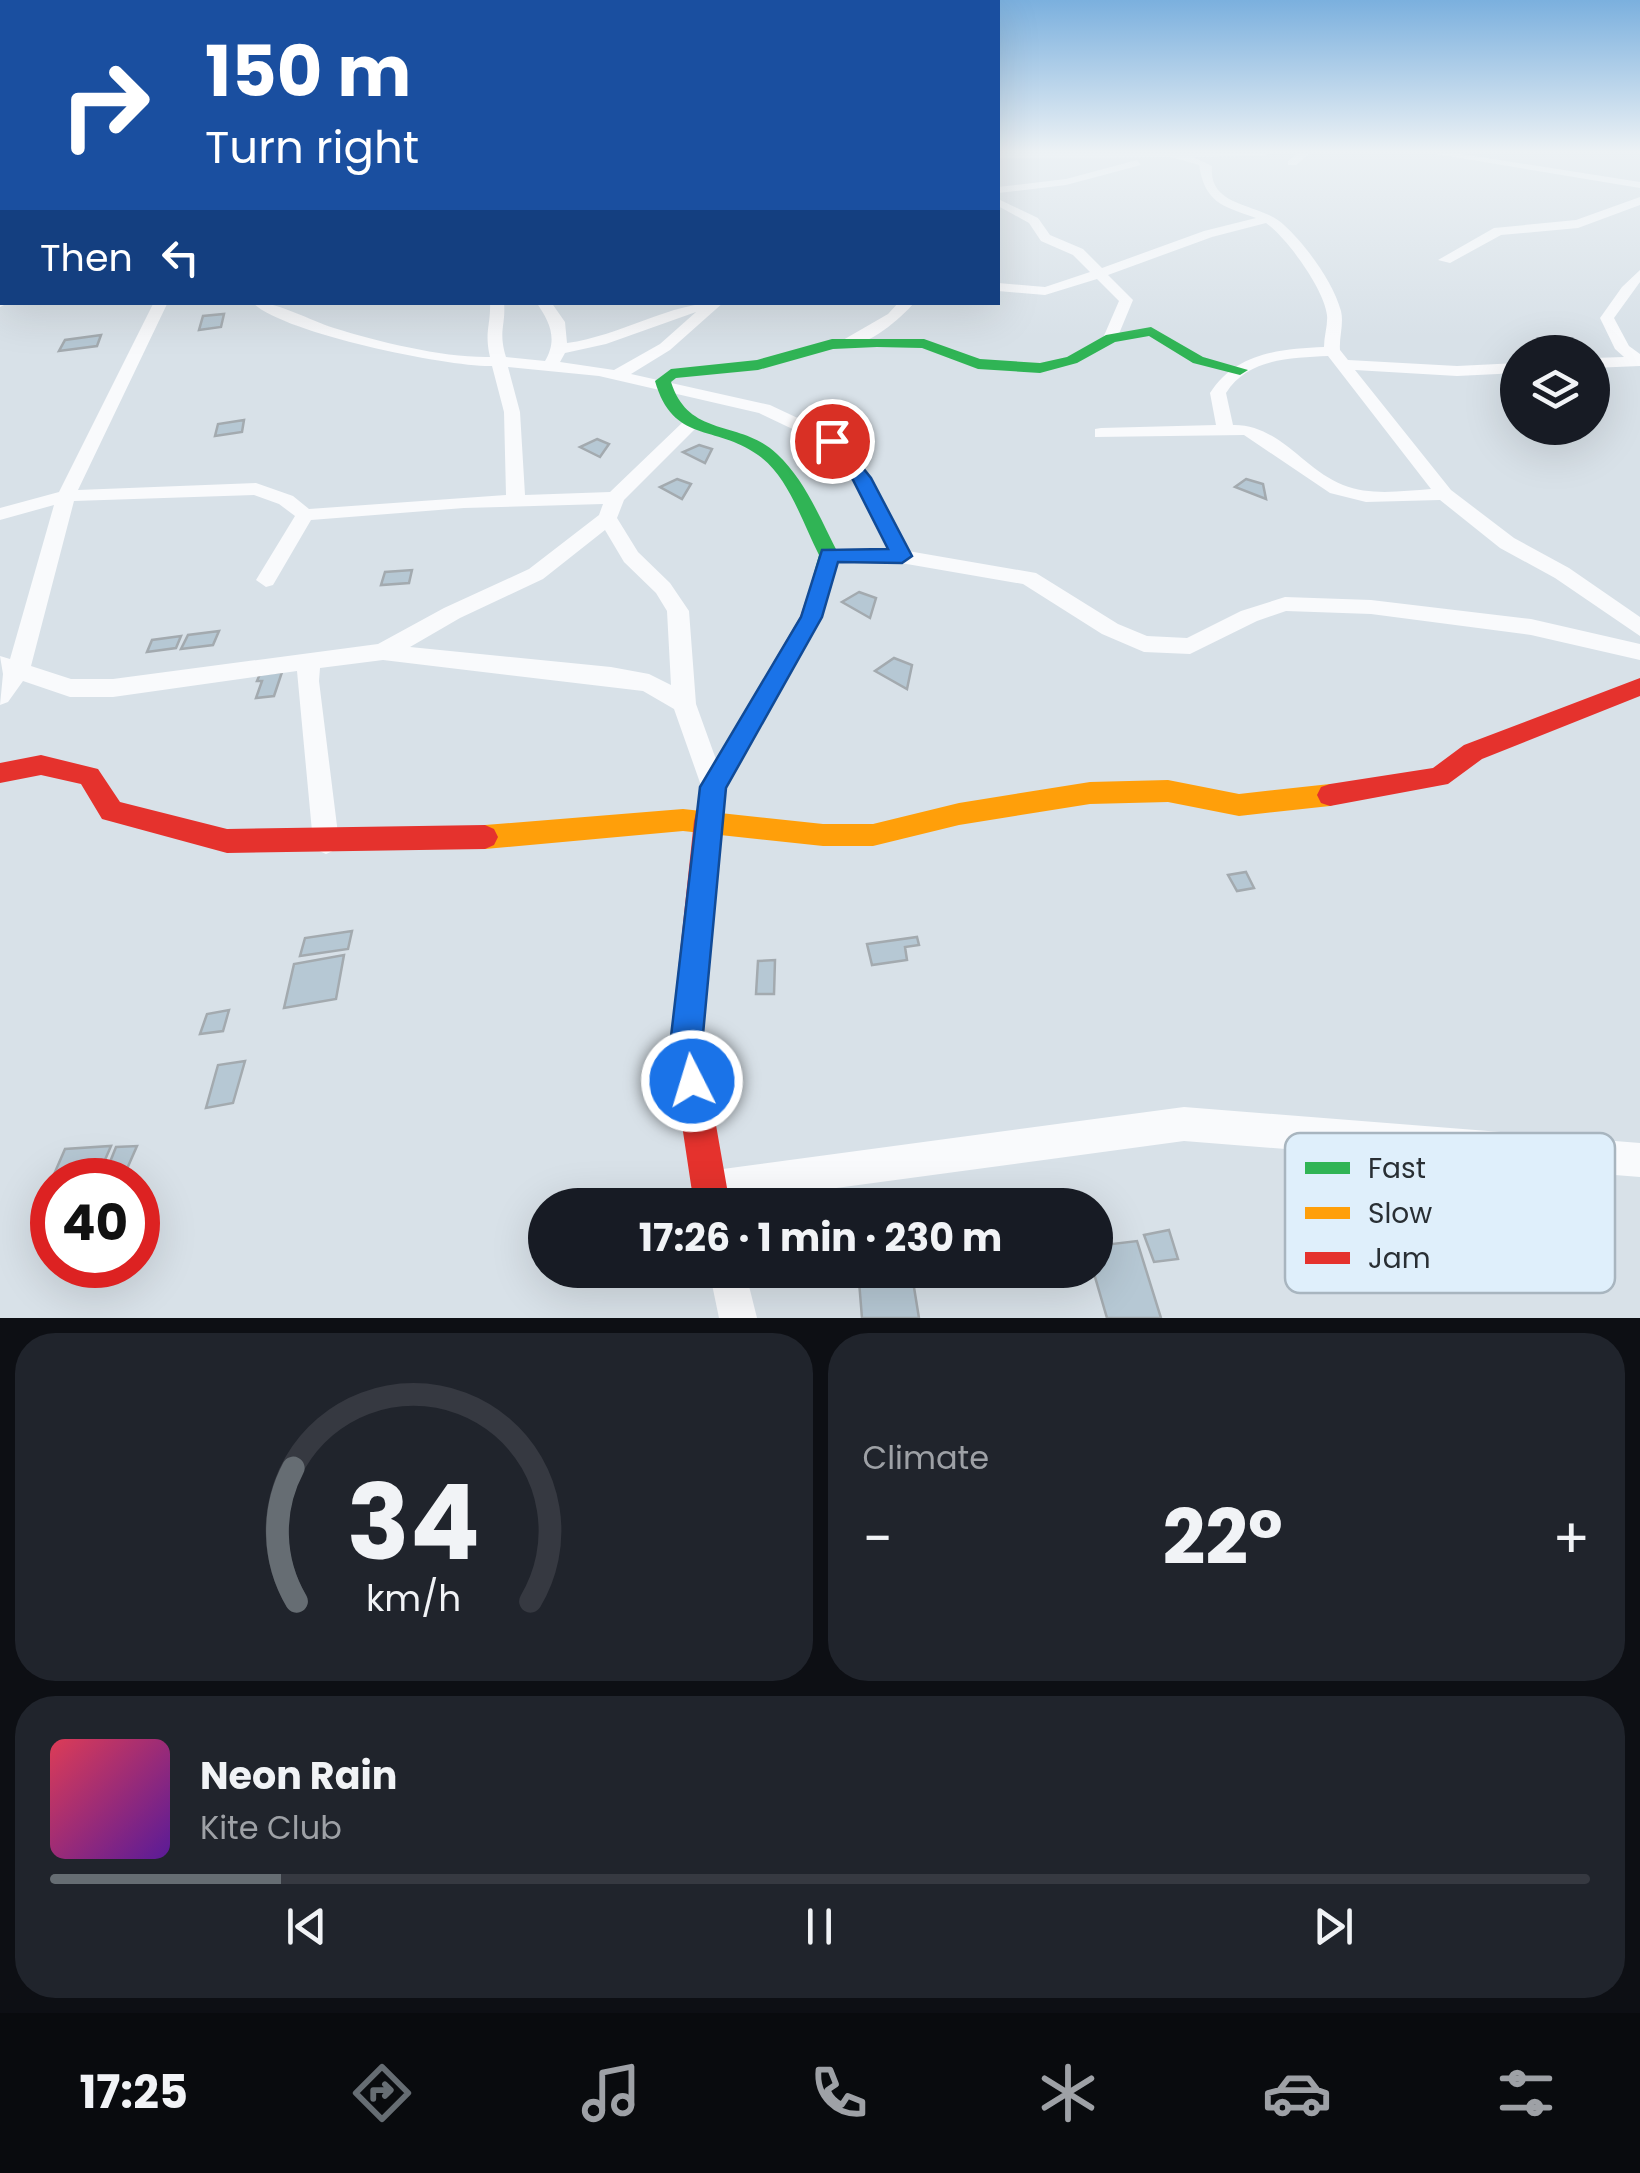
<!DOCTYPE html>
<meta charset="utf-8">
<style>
body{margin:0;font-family:Poppins,sans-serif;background:#20242c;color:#f1f3f6;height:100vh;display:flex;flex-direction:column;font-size:38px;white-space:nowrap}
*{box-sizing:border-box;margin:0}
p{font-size:32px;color:#9ea1a6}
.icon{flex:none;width:55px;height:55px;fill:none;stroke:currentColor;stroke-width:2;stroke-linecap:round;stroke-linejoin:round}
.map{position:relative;height:1318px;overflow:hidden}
.sheet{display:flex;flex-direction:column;gap:15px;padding:15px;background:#0d0f14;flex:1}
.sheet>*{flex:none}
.hud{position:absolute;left:0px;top:0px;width:1000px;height:305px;box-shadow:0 10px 40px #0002;background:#1a4fa0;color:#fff;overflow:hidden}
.fabs{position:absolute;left:1500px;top:335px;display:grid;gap:20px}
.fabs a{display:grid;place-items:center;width:110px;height:110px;border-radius:50%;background:#171b24;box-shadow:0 10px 40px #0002;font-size:50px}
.speed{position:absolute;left:30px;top:1158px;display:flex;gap:20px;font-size:50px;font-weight:700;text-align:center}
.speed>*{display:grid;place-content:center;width:130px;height:130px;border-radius:50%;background:#171b24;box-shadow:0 10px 40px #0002;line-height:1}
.speed .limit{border:15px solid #d22;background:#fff;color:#111}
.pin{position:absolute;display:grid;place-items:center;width:85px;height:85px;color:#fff;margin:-42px;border:5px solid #fff;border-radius:50%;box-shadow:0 2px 10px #0007}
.me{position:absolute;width:110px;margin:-55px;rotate:355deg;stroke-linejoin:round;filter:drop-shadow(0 0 8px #0008)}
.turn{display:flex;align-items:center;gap:35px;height:210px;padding:0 40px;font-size:45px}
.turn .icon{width:130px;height:130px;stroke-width:2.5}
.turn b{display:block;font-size:70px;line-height:85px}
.then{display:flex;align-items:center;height:95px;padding:0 40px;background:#0003;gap:20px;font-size:38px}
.big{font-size:75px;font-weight:700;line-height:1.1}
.sheet .widget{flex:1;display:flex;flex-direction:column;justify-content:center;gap:15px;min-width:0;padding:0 35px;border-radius:40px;background:#20242c}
.sheet .dial{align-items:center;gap:0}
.dial svg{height:260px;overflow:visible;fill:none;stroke:#363941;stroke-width:7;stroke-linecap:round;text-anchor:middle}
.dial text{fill:#f1f3f6;stroke:none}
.song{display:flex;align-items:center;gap:30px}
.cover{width:120px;height:120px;border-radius:15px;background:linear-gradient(135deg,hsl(350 70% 55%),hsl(270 70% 35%))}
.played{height:10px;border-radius:5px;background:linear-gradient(90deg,#666d73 15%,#363941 15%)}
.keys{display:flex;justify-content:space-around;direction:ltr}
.heat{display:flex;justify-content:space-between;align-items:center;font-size:55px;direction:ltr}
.sheet .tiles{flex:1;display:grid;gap:15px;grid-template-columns:1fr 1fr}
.widget:last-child{grid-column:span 2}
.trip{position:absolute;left:528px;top:1188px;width:585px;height:100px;border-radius:50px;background:#171b24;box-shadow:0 10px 40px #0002;font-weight:700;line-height:100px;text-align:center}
.tab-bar{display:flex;height:160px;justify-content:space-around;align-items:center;background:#090b0e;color:#9ea1a6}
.tab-bar .icon{width:70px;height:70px}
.tab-bar .active{color:#666d73}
.tab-bar b{font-size:45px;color:#f1f3f6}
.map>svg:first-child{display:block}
.building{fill:#b6c8d4;stroke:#a3aaaf;stroke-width:2.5}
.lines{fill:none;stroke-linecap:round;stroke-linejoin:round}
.street{fill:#f9fafc;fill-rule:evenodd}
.fast{fill:#30b455;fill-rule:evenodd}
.slow{fill:#ff9f0a;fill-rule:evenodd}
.jam{fill:#e5322d;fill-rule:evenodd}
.route{fill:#1a73e8;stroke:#114b97;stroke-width:2.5}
.key{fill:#dfeffb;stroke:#a8b5bf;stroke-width:2.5}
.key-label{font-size:28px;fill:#292f34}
</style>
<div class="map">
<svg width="1640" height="1318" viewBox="0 0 1640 1318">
<rect width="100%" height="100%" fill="#d8e1e8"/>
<g class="building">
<path d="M224 314 221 327 199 330 203 316Z"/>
<path d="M101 335 97 346 59 351 65 340Z"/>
<path d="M244 420 242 432 215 436 218 424Z"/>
<path d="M597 439 609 444 600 457 580 447Z"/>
<path d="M699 445 712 449 705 463 683 452Z"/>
<path d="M677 479 691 484 682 499 660 487Z"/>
<path d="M1246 479 1263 484 1266 499 1235 487Z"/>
<path d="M412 570 409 583 381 585 385 572Z"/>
<path d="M859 592 876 598 870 618 842 602Z"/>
<path d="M219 631 213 645 181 649 188 635Z"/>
<path d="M181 636 176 648 147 652 152 640Z"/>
<path d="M894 658 912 665 907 689 875 671Z"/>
<path d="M282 672 274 696 256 698 262 681H257L260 674Z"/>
<path d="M1246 872 1254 888 1237 891 1228 875Z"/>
<path d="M352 931 348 949 300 956 305 938Z"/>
<path d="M917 937 919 945 905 947 907 960 872 965 867 944Z"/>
<path d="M344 955 336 999 284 1008 294 964Z"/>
<path d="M775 960 774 994H756L758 961Z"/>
<path d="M229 1010 223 1031 200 1034 207 1014Z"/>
<path d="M245 1061 233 1103 206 1108 218 1065Z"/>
<path d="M111 1146 101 1169 55 1172 65 1149Z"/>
<path d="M137 1146 126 1171 106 1172 116 1147Z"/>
<path d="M1169 1230 1178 1259 1154 1262 1144 1235Z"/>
<path d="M1137 1241 1161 1318H1107L1093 1270 1095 1246Z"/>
<path d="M912 1275 919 1318H862L859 1281Z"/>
</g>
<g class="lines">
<g class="street">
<path d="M998 153H1269L1264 156 1193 157 1212 166C1208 209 1260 202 1284 225 1306 245 1333 282 1341 311 1344 324 1339 337 1340 350L1348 360 1457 366 1518 363V373L1457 376 1355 370 1451 490 1514 538 1569 568 1640 617V636L1555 578 1500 548 1440 500 1366 502 1330 493 1244 435 1095 437V429L1101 428 1216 425 1210 393C1236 353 1279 349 1324 347 1324 336 1328 325 1327 315 1324 289 1287 238 1266 223L1212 237 1108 275 1133 300 1116 341 1103 338 1119 301 1097 279 1045 295 998 291V283L1045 287 1090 272 1073 255 1041 241 1029 223 998 206V199L1038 218 1050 235 1083 249 1102 268 1204 231 1256 218C1221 206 1205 202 1199 165L1171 157 998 158ZM1328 356 1431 489C1402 491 1370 496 1343 485 1304 470 1279 424 1233 425L1226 393C1248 358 1291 358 1328 356Z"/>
<path d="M1298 153H1310L1296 165H1288V161Z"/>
<path d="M1430 153H1455L1640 182V188Z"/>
<rect x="0" y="155" width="2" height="6"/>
<path d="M1137 160 1141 165 1066 185 998 193V187L1066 179Z"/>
<path d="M1640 197V205L1578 228 1501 235 1450 263 1438 260 1494 228 1576 220Z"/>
<path d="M1640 270V282L1614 318 1629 346 1640 354V366L1592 368V358L1624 357 1615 349 1600 318 1622 287Z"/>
<path d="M0 298 2 302H10L0 307Z"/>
<path d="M154 302H168L78 490 256 483 293 496 309 509 506 495 504 412 492 366C448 367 281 333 252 302 278 302 309 320 334 328 379 342 444 358 490 357 484 332 491 325 490 302H504C506 326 498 331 506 357L545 361C558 339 550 322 536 302H551L565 322 567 343C621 336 669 302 724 302L670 350 631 374 770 405 838 437 871 479 908 551 1036 573 1118 624 1147 636 1187 638 1241 611 1285 597 1371 600 1531 619 1640 644V660L1531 635 1371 614 1286 611 1257 621 1190 654 1144 652 1102 634 1023 584 901 563 822 560 819 555 829 548 888 549 853 480 826 445 759 413 599 376 508 367 520 412 525 495 610 492 684 421H696L699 425 624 500 617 518 638 552 670 583 689 611 696 704 726 787 722 794 713 798 704 794 674 709 643 691 383 660 320 668 319 681 339 842 335 850 326 854 317 850 313 842 297 671 113 697H70L23 681 8 702 0 705 3 674 0 656 10 659 54 505 0 520V508L59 492ZM696 312 660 344 614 370 560 362 565 353 606 344ZM254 495 279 504 295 516 256 580 266 587 273 585 311 520 464 508 603 504 599 515 529 569 444 608 378 644 113 679H71L31 666 74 501ZM605 530 624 562 656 593 667 611 671 685 649 674 611 667 410 647 460 618 543 579Z"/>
<path d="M899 302H915C899 320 867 348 843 346V340L888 314Z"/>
<path d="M1184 1107 1640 1143V1177L1184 1141 711 1205 696 1200 691 1188 696 1176 708 1171Z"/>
<path d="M709 1270H745L757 1318H719Z"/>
</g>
<path class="fast" d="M1151 327 1203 357 1248 370 1240 375 1193 363 1149 336 1115 342 1077 363 1040 373 978 369 922 348 877 347 833 349 758 370 676 378 671 382C689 439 741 419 777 454 806 481 821 521 839 555L830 587 820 594 810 587 819 555C802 522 789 477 758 455 715 424 673 444 655 381L671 369 757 360 832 339H924L980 359 1040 363 1067 357 1106 335Z"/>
<path class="slow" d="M1168 780 1239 794 1330 784 1339 787 1343 795 1339 803 1330 806 1239 816 1168 802 1090 804 959 825 873 846H823L683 831 485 849 476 845 472 837 476 829 485 825 683 809 823 824H873L959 803 1090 782Z"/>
<g class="jam">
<path d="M820 580 830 587 822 617 726 788 720 821 702 1045 730 1205H694L670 1045 694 821 704 780 800 617 810 587Z"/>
<path d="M1640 678V696L1482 759 1448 784 1330 806 1321 803 1317 795 1321 787 1330 784 1433 768 1464 745Z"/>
<path d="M41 755 98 769 120 802 227 829 485 825 494 829 498 837 494 845 485 849 227 853 102 819 81 784 41 775 0 783V763Z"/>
</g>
</g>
<linearGradient id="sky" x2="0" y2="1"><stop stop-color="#7bb0de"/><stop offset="0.45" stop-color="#edf2f5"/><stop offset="1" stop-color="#edf2f5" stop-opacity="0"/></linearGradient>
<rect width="1640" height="337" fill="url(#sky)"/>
<path class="route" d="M832 436 838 437 871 478 912 556 902 563 838 562 822 617 726 788 702 1045 708 1081 703 1093 692 1097 680 1093 670 1045 700 787 801 617 822 550 888 549 853 480 823 441Z"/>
<rect x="1285" y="1133" width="330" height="160" rx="15" class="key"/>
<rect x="1305" y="1162" width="45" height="12" fill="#30b455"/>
<rect x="1305" y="1207" width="45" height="12" fill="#ff9f0a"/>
<rect x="1305" y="1252" width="45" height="12" fill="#e5322d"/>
<g class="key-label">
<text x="1368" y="1178">Fast</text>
<text x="1368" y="1223">Slow</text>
<text x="1368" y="1268">Jam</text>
</g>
</svg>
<div class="fabs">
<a><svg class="icon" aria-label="layers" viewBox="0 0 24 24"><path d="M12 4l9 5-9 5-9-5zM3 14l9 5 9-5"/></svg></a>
</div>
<div class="speed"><div class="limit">40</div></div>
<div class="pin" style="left:832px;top:441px;background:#d93025"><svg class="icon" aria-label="arrive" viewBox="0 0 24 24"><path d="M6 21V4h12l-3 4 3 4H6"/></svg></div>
<svg class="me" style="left:692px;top:1081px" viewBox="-20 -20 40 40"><circle r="17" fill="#1a73e8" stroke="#fff" stroke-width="3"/><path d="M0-11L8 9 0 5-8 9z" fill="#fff"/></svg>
<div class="trip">17:26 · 1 min · 230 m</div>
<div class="hud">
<div class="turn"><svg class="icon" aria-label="right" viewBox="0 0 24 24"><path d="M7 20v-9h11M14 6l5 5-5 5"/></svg><div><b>150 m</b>Turn right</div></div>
<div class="then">Then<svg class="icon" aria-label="left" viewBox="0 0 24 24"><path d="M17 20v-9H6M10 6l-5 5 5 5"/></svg></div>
</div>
</div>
<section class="sheet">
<div class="tiles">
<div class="widget dial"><svg viewBox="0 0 100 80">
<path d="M14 69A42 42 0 1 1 86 69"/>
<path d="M14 69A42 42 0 0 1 13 28" stroke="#666d73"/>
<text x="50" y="56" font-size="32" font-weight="700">34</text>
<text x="50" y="72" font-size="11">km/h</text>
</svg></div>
<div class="widget"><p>Climate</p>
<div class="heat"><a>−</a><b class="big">22°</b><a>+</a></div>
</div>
<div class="widget">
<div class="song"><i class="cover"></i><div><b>Neon Rain</b><p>Kite Club</p></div></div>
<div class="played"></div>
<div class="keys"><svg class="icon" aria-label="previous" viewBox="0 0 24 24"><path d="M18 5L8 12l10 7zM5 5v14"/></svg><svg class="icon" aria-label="pause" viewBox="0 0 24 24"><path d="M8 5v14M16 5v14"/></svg><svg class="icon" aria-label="next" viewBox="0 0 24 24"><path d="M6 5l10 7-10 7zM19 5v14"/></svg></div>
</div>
</div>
</section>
<nav class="tab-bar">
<b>17:25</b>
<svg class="icon active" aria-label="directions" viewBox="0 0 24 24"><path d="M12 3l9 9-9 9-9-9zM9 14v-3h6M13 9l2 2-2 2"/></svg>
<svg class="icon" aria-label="music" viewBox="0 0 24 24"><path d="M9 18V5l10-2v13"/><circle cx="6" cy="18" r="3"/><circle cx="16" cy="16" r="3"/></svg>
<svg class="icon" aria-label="phone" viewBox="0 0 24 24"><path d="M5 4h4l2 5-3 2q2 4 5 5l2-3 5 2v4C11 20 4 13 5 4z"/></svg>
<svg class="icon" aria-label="climate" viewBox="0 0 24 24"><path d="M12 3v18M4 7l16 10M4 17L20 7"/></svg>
<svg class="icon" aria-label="car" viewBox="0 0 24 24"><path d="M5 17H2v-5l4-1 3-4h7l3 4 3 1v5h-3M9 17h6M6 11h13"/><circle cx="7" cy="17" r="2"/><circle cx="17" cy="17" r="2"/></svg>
<svg class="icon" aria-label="filters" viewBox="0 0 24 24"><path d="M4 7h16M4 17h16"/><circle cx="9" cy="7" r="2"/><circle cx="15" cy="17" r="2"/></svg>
</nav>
